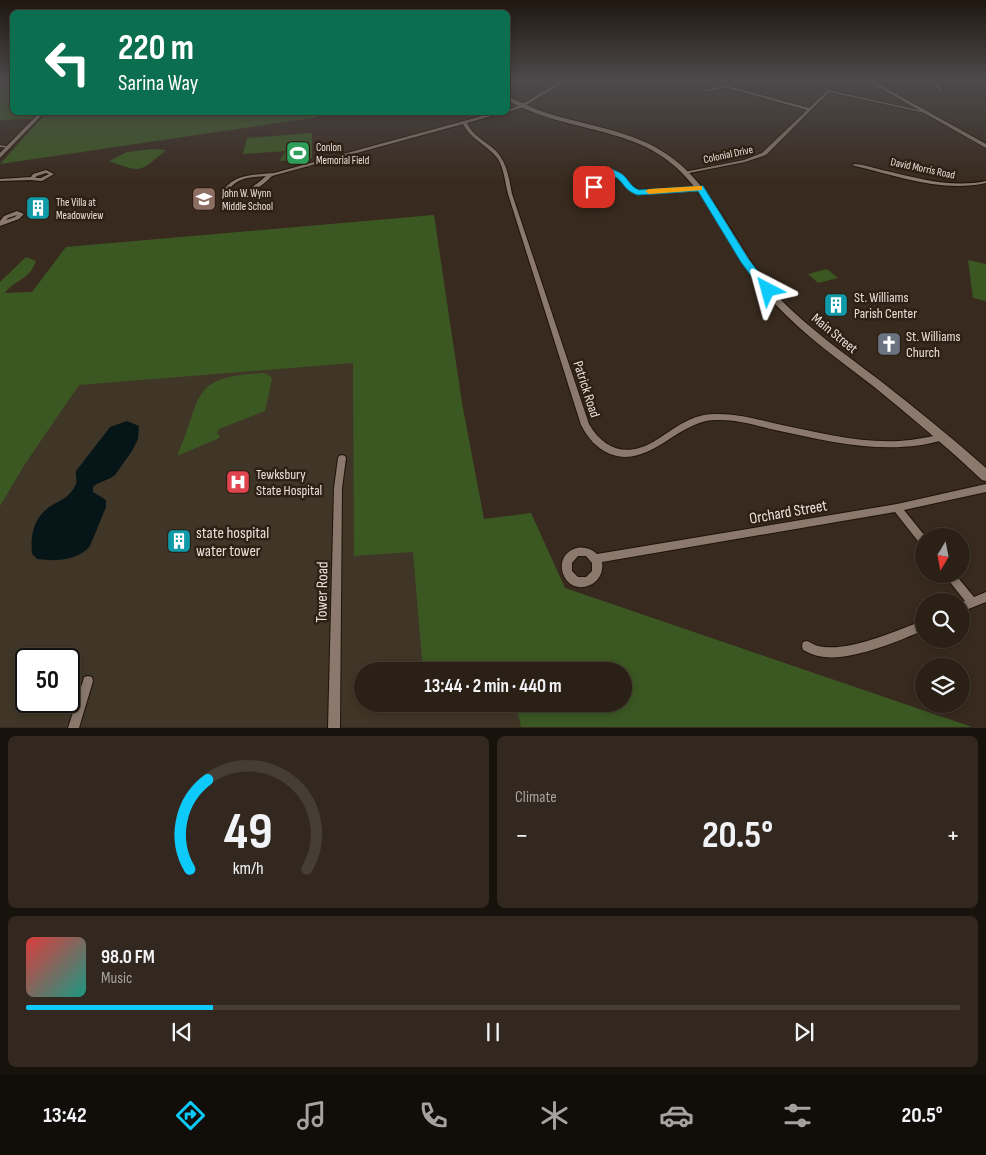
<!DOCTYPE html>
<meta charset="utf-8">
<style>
body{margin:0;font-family:"Sofia Sans Condensed",sans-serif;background:#32281f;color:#f1f3f6;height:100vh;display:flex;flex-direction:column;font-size:19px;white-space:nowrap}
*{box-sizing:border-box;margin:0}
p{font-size:16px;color:#a5a3a1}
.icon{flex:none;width:28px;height:28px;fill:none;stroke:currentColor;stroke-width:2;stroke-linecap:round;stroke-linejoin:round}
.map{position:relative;height:728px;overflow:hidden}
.drawer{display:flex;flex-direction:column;gap:8px;padding:8px;background:#17120c;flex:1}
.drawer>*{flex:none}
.guide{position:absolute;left:10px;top:10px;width:500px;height:105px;border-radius:8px;box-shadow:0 2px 8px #0003,0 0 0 1px #463e35;background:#0b6e4f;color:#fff;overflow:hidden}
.needle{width:32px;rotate:190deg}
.controls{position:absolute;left:915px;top:528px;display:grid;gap:10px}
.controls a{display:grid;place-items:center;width:55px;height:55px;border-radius:50%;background:#2a2016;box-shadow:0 2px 8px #0003,0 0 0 1px #463e35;font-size:25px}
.speed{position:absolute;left:15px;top:648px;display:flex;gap:10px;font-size:25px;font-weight:700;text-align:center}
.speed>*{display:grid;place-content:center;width:65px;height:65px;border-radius:50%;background:#2a2016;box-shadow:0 2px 8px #0003,0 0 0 1px #463e35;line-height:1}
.speed .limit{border:2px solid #111;border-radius:8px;background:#fff;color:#111}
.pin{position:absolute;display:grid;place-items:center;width:42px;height:42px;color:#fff;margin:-21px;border-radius:10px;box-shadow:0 2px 8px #0006}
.me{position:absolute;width:55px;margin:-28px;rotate:321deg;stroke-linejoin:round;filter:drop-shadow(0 0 4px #0008)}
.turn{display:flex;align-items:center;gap:18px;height:105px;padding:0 25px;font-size:22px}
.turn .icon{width:65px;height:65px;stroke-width:2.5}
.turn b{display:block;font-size:35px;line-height:42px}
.big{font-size:38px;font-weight:700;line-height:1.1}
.drawer .tile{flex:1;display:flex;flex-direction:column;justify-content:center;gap:8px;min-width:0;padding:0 18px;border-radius:8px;background:#32281f}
.drawer .dial{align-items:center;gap:0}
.dial svg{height:130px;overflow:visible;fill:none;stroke:#463e35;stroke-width:7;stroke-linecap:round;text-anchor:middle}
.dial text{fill:#f1f3f6;stroke:none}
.song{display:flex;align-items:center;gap:15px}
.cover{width:60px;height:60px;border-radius:8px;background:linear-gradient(135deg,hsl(0 70% 55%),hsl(170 70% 35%))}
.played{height:5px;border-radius:2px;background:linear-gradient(90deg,#0dcafa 20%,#463e35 20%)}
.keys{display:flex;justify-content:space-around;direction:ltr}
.heat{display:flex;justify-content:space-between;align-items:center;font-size:28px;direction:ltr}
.drawer .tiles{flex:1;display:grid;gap:8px;grid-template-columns:1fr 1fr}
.tile:last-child{grid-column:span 2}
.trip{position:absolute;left:354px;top:662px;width:278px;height:50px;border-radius:25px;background:#2a2016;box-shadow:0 2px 8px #0003,0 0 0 1px #463e35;font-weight:700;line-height:50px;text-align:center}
.dock{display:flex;height:80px;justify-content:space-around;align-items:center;background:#110d09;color:#a5a3a1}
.dock .icon{width:35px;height:35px}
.dock .on{color:#0dcafa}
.dock b{font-size:22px;color:#f1f3f6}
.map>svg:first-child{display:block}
.medical{fill:#403627;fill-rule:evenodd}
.green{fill:#3b5722}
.water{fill:#061517}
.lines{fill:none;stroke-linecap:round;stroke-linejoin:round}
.minor-casing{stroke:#1f1207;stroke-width:2}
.tertiary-casing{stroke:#1f1207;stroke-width:2}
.secondary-casing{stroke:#1f1207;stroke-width:2}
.minor{fill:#8a796c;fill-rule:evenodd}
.tertiary{fill:#8a796c;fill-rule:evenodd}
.secondary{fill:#8a796c;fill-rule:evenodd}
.route{fill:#0dcafa;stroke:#0883a2}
.slow{fill:#f59e0b}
.labels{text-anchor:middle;stroke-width:5;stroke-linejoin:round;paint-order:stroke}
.far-poi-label{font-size:11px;fill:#eae1d9;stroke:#2e2015;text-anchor:start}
.far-street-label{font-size:11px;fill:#eae1d9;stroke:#2e2015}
.poi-label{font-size:14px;fill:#eae1d9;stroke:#2e2015;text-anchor:start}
.street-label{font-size:14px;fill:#eae1d9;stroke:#2e2015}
.near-street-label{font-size:16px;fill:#eae1d9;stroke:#2e2015}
.near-poi-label{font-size:16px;fill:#eae1d9;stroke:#2e2015;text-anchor:start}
</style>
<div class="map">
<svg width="986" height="728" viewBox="0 0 986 728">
<rect width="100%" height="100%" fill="#382a1e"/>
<path class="medical" d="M434 215 462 403 484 519 531 513 565 588 972 727H0V293L32 292 66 247ZM26 659H69V701H26ZM362 671H622V704H362Z"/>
<g class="green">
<path d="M0 80H12V112L39 113 33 119 0 120Z"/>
<path d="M315 112 318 117 0 164 46 113Z"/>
<path d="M312 133V158L279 161 286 151 243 154 247 138Z"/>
<path d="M153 149 166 150C139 173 142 173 109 161L127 152Z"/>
<path d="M434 215 462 403 484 519 531 513 565 588 972 727H521L516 704H622V671H510L509 665 465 671H423L413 552 354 556 353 363 79 385 25 464 0 506V282L26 257 36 261C29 281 15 279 5 293L32 292 66 247Z"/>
<path d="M968 260 986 264V301L973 298Z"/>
<path d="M827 269 838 278 818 283 808 274Z"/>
<path d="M264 373 270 376 272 379 265 411 219 429 217 433 220 437 217 439 177 456C204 396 187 377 264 373Z"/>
</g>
<path class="water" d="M127 421 139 426 138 439 132 451 115 475C108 481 99 481 93 487V492L106 500V507L90 546C80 560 54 562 37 559L32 554C30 534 34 515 54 504 63 499 70 496 75 486 78 481 75 477 76 471L110 427Z"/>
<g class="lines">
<defs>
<g id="minor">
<path d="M512 80H519L508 83V81Z"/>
<path d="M562 80H567L523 107 508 112V110L521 105Z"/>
<path d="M898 80H934L942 89 939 90 931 81 871 83 869 82 871 81Z"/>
<path d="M724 85 809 108 828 90 927 112 925 113 829 92 766 155 745 162 684 174V172L744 160 762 153 807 110 724 87 706 92 704 91Z"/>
<path d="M497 112H505L467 123C473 136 485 141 495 150 507 162 509 178 512 194L589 424C604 450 627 457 653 442 664 436 674 427 685 422 694 417 704 414 714 414 737 413 760 420 782 425 820 433 859 443 899 441 914 440 929 437 944 434L947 435 948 437 947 439C890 457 831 442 775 430 755 425 735 419 715 420 677 421 650 469 610 454 596 448 588 438 581 425L508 194C505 182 504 169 498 159 488 145 471 140 463 124L272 176C260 188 248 196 230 194L225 188C237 173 256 175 274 173ZM266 176C256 185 247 192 233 192L230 188C239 177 253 177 266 176Z"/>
<path d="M0 145 11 147 9 148 0 147Z"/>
<path d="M853 164C864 164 876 169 887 171 920 179 953 188 986 181V183C942 193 898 176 855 166L853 165Z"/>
<path d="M46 170 54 174 42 181 30 180 0 181V179L31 177 33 174ZM46 173 49 174 41 178H35L37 176Z"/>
<path d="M606 171H613L619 173 629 184 639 190 700 187 702 188 700 189 638 193C617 185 625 169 598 175L595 181 596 187 592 188 591 181 594 173Z"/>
<path d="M17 211 24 214 19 219 0 226V221L4 216ZM17 215 15 217 6 220 8 218Z"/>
<path d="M342 455 345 456 346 458 342 488 340 728H328L334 488 338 458 339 456Z"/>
<path d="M986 484V492L904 510 925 536H924V546L921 545 895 512 602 562C606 586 574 597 564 576 554 554 580 538 597 554L897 504ZM578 556H586L592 563V571L586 577H578L572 571V563Z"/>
<path d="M944 574H955L974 597 986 592V602L961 612V602L965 601 946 577Z"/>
<path d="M924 620V630C897 642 847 663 818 656 813 655 808 652 803 650L802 646 803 642 807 641C810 642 814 645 818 646 846 653 897 631 924 620Z"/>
<path d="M88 676 92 677 93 681 79 728H68L83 681 84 677Z"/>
</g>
<g id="tertiary">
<path d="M866 80H871L986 144V148Z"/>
<path d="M40 112H45L0 158V153Z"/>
</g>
<path id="secondary" d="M508 97C522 102 535 110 550 114 589 126 634 131 668 155 719 190 738 256 781 300 811 330 845 354 878 379 915 408 951 437 986 468V481L982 480C947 447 910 416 873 386 839 360 804 335 775 304 733 259 713 192 663 157 634 137 597 131 564 122 544 117 526 110 508 101Z"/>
</defs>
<use href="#minor" class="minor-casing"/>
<use href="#tertiary" class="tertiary-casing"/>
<use href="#secondary" class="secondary-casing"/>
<use href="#minor" class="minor"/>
<use href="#tertiary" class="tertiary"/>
<use href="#secondary" class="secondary"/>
</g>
<linearGradient id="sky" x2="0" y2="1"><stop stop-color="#1f1710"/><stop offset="0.44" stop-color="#4d4a4c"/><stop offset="1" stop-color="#4d4a4c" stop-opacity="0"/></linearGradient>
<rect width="986" height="182" fill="url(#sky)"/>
<path class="route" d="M610 169C630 174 626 185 639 190L703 186 749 260 771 288V293H764L741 262 698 191 638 195C618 189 625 171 599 176L598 187 591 188 589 181 593 172Z"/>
<path class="slow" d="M699 186H702V190L649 194 645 191 649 189Z"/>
<defs>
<symbol id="stadium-square" viewBox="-11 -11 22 22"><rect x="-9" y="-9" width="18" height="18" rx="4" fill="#2e9e5b" stroke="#2e2015"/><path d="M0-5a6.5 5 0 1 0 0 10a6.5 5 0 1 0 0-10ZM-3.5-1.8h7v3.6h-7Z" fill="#fff"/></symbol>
<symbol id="school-square" viewBox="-11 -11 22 22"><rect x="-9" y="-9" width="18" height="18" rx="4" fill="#8d6e63" stroke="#2e2015"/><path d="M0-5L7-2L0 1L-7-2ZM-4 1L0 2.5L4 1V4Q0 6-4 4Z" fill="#fff"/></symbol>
<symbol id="building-square" viewBox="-11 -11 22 22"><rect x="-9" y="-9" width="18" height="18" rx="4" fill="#0f9aa8" stroke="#2e2015"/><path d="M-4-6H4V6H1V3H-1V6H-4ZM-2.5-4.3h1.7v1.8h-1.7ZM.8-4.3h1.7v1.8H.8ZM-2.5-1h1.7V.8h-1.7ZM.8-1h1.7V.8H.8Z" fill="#fff"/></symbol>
<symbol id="church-square" viewBox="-11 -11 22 22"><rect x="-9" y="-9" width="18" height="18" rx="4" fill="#6b7280" stroke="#2e2015"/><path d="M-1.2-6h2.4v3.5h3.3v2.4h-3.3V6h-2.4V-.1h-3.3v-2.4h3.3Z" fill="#fff"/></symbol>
<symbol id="hospital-square" viewBox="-11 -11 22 22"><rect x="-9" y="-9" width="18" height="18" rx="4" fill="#e0444e" stroke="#2e2015"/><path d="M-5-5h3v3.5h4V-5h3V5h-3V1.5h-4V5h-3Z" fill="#fff"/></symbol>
</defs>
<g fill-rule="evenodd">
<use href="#stadium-square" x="284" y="139" width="28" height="28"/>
<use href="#school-square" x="190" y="185" width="28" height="28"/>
<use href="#building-square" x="24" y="194" width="28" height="28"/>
<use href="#building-square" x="822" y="291" width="28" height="28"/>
<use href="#church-square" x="875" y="330" width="28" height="28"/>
<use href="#hospital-square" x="224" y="468" width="28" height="28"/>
<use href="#building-square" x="165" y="527" width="28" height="28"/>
</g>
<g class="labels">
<g class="far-poi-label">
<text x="316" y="151">Conlon<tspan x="316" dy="13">Memorial Field</tspan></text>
<text x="222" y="197">John W. Wynn<tspan x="222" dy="13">Middle School</tspan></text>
<text x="56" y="206">The Villa at<tspan x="56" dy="13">Meadowview</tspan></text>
</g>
<g class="far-street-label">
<text transform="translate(728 154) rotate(-12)" y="4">Colonial Drive</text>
<text transform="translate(923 168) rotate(12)" y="4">David Morris Road</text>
</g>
<g class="poi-label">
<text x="854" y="302">St. Williams<tspan x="854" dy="16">Parish Center</tspan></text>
<text x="906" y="341">St. Williams<tspan x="906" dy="16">Church</tspan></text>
<text x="256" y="479">Tewksbury<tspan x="256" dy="16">State Hospital</tspan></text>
</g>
<g class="street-label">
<text transform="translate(835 333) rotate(39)" y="5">Main Street</text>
<text transform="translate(587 389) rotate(72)" y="5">Patrick Road</text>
</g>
<g class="near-street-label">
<text transform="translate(788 511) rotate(-10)" y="6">Orchard Street</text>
<text transform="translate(321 592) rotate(-89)" y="6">Tower Road</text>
</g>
<g class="near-poi-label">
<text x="196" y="538">state hospital<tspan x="196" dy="18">water tower</tspan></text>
</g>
</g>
</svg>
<div class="controls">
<a><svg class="needle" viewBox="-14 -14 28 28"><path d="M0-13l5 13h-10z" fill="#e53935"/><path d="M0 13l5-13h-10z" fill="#a5a3a1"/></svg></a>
<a><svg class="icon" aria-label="search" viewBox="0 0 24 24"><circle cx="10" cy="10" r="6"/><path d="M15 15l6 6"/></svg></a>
<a><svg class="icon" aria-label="layers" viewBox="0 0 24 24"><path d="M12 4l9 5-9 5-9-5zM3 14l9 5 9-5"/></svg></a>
</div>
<div class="speed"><div class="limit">50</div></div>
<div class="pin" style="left:594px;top:187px;background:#d93025"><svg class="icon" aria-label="arrive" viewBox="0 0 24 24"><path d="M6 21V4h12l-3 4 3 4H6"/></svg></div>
<svg class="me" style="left:768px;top:290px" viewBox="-20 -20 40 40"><path d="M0-17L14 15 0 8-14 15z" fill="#0dcafa" stroke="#fff" stroke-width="4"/></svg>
<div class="trip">13:44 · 2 min · 440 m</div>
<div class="guide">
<div class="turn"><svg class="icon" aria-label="left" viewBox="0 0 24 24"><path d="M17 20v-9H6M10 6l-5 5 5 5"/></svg><div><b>220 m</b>Sarina Way</div></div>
</div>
</div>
<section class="drawer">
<div class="tiles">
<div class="tile dial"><svg viewBox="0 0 100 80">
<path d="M14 69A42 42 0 1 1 86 69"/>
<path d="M14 69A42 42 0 0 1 25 14" stroke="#0dcafa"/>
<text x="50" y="56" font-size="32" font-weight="700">49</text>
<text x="50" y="72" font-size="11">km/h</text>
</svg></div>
<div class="tile"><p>Climate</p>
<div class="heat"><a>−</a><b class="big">20.5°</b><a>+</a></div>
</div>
<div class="tile">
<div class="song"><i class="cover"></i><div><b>98.0 FM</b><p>Music</p></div></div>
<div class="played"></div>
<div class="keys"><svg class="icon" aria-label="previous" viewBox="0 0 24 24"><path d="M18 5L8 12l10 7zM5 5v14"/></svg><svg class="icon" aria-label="pause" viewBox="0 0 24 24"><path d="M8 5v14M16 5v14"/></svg><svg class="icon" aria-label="next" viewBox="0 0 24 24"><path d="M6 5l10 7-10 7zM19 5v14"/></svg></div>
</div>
</div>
</section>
<nav class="dock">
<b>13:42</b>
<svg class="icon on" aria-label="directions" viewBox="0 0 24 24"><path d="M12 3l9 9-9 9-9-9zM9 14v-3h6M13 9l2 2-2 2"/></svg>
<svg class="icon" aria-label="music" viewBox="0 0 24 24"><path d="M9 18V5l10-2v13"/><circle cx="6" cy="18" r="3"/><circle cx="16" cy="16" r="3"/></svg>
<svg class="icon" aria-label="phone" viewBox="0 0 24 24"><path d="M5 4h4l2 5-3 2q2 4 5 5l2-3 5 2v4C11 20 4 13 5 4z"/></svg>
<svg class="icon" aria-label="climate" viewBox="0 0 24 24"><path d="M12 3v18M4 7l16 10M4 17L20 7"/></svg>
<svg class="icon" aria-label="car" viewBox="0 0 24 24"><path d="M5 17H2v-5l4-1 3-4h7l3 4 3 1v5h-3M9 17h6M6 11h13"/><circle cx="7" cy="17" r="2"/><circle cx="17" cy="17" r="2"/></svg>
<svg class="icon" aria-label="filters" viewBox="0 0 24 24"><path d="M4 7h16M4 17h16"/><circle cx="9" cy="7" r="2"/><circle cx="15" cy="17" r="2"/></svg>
<b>20.5°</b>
</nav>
